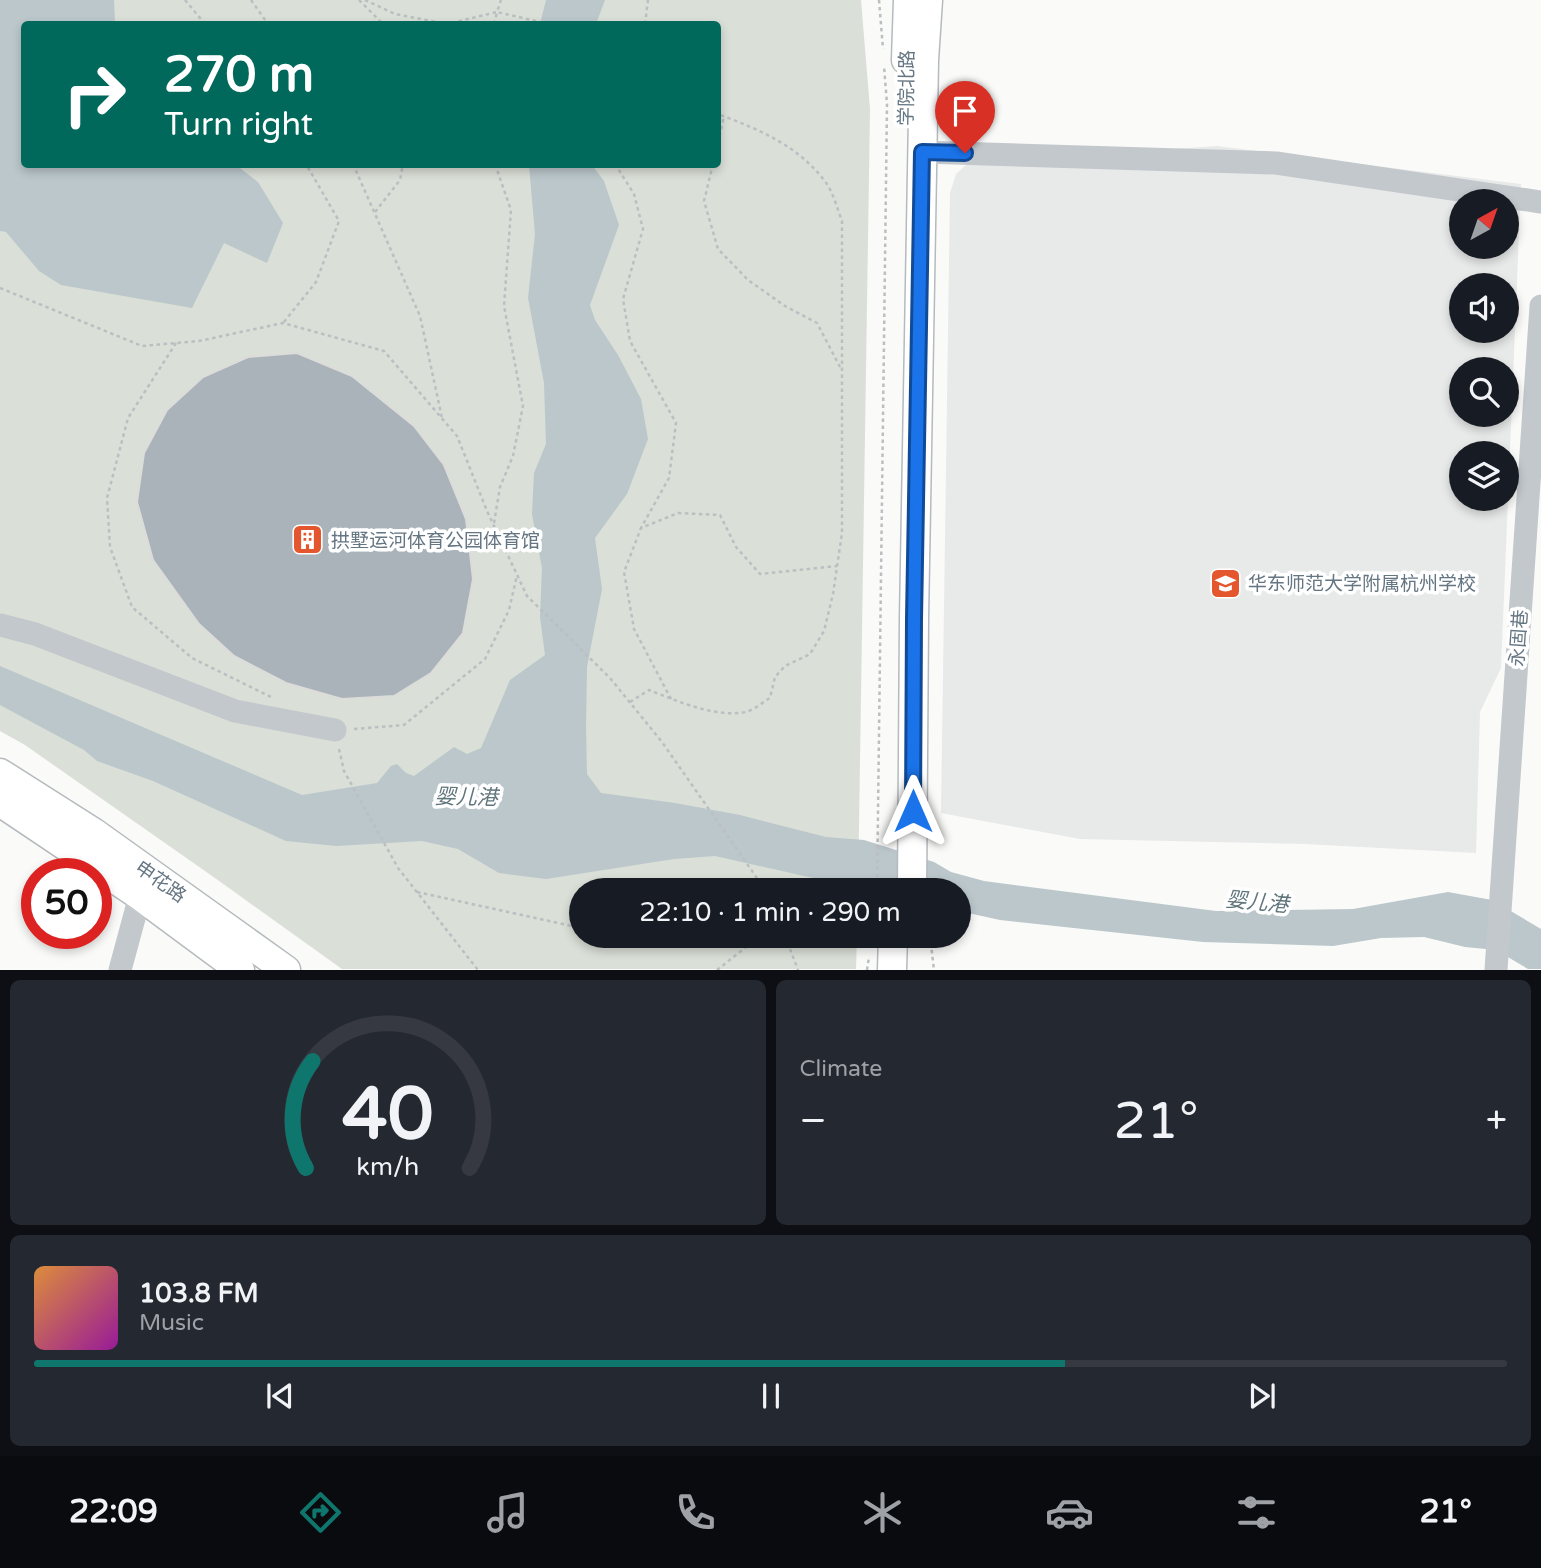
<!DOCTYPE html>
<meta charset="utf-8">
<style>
body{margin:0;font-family:"Varela Round","Noto Sans SC",sans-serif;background:#242831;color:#f1f3f6;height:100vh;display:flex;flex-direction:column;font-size:26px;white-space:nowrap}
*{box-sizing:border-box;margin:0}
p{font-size:23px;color:#9ea1a6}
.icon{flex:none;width:38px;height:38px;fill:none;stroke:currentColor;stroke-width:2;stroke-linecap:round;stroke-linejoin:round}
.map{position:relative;height:970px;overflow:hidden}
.sheet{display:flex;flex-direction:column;gap:10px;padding:10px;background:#0d0f14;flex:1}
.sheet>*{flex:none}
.guide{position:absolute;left:21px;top:21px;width:700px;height:147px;border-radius:7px;box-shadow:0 4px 10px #0003;background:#00695c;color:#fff;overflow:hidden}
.needle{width:46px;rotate:40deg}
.buttons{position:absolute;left:1449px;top:189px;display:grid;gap:14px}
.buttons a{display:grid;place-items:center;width:70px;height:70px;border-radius:50%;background:#171b24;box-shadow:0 4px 10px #0003;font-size:35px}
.speed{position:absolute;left:21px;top:858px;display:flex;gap:14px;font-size:35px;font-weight:700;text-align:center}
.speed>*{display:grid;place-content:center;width:91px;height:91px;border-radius:50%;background:#171b24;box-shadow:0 4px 10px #0003;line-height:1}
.speed .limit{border:10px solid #d22;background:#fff;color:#111}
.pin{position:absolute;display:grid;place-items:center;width:60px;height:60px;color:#fff;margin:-72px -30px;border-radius:50% 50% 50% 0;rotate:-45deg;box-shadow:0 0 7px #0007}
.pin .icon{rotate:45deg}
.me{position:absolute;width:77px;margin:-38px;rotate:0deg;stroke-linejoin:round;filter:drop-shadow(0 0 5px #0008)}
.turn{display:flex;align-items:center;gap:24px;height:147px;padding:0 28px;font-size:32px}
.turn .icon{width:91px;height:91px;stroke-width:2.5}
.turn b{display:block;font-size:49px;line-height:60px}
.big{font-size:52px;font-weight:600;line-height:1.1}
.sheet .tile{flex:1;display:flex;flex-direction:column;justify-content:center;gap:10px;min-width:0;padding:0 24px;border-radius:10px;background:#242831}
.sheet .dial{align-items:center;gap:0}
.dial svg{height:182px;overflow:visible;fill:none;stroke:#363941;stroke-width:7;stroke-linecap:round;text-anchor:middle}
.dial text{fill:#f1f3f6;stroke:none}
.song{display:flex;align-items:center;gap:21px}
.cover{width:84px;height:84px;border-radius:10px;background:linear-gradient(135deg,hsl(30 70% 55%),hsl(300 70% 35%))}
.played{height:7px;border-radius:4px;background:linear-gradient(90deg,#0f766e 70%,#363941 70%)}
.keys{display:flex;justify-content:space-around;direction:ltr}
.heat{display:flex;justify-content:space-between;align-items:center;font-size:38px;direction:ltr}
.sheet .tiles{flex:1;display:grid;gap:10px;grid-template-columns:1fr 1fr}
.tile:last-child{grid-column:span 2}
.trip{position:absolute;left:569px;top:878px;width:402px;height:70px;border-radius:35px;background:#171b24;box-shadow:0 4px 10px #0003;font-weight:600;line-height:70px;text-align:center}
.menu{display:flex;height:112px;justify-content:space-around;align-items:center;background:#090b0e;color:#9ea1a6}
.menu .icon{width:49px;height:49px}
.menu .selected{color:#0f766e}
.menu b{font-size:32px;color:#f1f3f6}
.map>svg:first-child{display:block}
.built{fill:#e8e9e9;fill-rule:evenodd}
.green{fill:#dadfd7;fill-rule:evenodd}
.water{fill:#bbc7cb}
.building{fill:#aab3b9;stroke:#dcdcda;stroke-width:2}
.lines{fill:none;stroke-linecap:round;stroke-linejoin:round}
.major-casing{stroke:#b5babe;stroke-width:31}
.path{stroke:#bbbfc2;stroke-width:2.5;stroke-dasharray:3.5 3.5;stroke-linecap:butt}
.minor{stroke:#c3c8cc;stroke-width:23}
.major{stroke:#fff;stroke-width:28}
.route-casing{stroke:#114b97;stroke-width:18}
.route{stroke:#1a73e8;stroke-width:12}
.labels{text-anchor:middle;stroke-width:7;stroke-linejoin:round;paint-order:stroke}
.street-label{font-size:19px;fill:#657683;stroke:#fff}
.poi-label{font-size:19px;fill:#657683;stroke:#fff;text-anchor:start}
.water-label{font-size:21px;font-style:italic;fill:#60757c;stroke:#fff}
</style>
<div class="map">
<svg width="1541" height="970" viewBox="0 0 1541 970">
<rect width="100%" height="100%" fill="#fafaf8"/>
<path class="built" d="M1217 146 1521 184 1501 668 1480 712 1476 853 1305 844 1080 839 941 813 950 193 956 174 968 163ZM1461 201H1507V247H1461ZM1461 285H1507V331H1461ZM1461 369H1507V415H1461ZM1461 453H1507V499H1461Z"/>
<path class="green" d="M0 0H861L870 109 858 891H581V936H857L856 969H342L215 878 25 745 0 731ZM24 24H718V164H24Z"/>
<g class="water">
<path d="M0 0H114L115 24H24V164L236 165 258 182 283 223 267 263 224 243 192 308 61 285 39 271 6 232 0 231Z"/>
<path d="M546 0H605L596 24H540Z"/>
<path d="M529 165H592L604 181 619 225 590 305 595 320 618 355 641 399 648 439 627 494 595 538 602 589 587 667 586 727 587 774 601 793 675 803 740 815 826 837 864 840 934 862 951 872 984 881 1216 911 1353 909 1448 892 1492 900 1541 929V969H1528L1496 950 1465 947 1424 937 1381 938 1333 946 1203 942 1000 920 959 911V891H871L715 856 674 859 546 879 499 873 458 849 422 841 336 846 286 841 153 781 97 761 84 750 0 705V666L302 795 377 783 391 766 397 764 406 773 414 776 454 747 467 754 481 748 510 680 545 655 540 617 542 568 532 514 534 473 546 444 544 383 528 298 535 234Z"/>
</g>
<path class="building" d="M297 353 352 376 414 426 444 465 466 519 473 579 463 633 431 673 394 696 342 699 286 683 234 656 199 624 153 560 137 502 144 453 167 410 203 377 248 357Z"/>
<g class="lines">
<defs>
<g id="major">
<path d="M906 60 908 0"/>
<path d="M0 773 93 832 286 970"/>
<path d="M0 802 140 896 240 970"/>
<path d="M912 891 914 619 924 60 928 0"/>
<path d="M892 970 893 936"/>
</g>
</defs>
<use href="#major" class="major-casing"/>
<g class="path">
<path d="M185 0 205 24"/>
<path d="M251 0 268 24"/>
<path d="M359 0 383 24"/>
<path d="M365 0 395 14 447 24 497 12 501 0"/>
<path d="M879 0 883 49"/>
<path d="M494 24 497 12 549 24"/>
<path d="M645 24 648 0"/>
<path d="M718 143 724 116"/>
<path d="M353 164 420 316 442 418"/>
<path d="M615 164 634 194 643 229 623 299 630 341 676 423 669 478 641 528"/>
<path d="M713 164 704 201 718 249 748 280 785 306 817 323 840 367"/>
<path d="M375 212 400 180 403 164"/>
<path d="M0 288 142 346 199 341 283 323 384 351 457 436 487 511 527 596 610 678 662 742 766 891"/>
<path d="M284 322 316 282 339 221 306 164"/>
<path d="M176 343 128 418 107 498 110 547 132 607 192 658 271 697"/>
<path d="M494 523 500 487 513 456 523 406 504 306 511 210 495 164"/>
<path d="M671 699 634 629 624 572 641 528 678 513 720 515 736 547 760 574 837 566"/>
<path d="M630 702 649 690C677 701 715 718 746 712 754 710 763 702 770 698L775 677 785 666 810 654 824 631 833 594 842 533V221C837 208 833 191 824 180 797 145 758 129 718 114"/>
<path d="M354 729 404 725 485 659 509 610 517 575"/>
<path d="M339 749 344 771 398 868 478 970"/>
<path d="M877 891 887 104 884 66"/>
<path d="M417 892 581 928"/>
<path d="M785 936 798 970"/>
<path d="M930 936 934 970"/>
<path d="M717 970 760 936"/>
<path d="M867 970 869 957"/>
</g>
<g class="minor">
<path d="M922 152 1276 163 1541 202"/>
<path d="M0 625 35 634 235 711 335 730"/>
<path d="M120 970 140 896"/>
<path d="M1496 970 1541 306"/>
</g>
<use href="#major" class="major"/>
</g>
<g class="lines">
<defs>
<path id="route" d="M913 811 914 619 922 152 965 153"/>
</defs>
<use href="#route" class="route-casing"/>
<use href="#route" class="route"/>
</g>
<defs>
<symbol id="building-square" viewBox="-11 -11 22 22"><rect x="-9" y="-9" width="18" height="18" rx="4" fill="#e4572e" stroke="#fff"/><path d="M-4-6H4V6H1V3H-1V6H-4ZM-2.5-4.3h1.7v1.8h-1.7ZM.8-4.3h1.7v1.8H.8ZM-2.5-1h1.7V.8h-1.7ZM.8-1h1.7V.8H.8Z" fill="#fff"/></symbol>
<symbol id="school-square" viewBox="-11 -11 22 22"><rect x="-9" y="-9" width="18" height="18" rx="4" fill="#e4572e" stroke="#fff"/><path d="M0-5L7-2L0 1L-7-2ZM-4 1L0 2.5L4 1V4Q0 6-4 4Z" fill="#fff"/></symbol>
</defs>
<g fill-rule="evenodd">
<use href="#building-square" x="290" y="522" width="35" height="35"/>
<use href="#school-square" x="1208" y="566" width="35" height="35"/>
</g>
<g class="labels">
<g class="street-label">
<text transform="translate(906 88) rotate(-89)" y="7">学院北路</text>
<text transform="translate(1518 638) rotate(-86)" y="7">永固巷</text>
<text transform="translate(161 881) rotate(35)" y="7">申花路</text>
</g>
<g class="poi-label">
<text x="331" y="547">拱墅运河体育公园体育馆</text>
<text x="1248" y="590">华东师范大学附属杭州学校</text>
</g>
<g class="water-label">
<text transform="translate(466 797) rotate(1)" y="7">婴儿港</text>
<text transform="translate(1257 902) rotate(5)" y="7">婴儿港</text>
</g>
</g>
</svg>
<div class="buttons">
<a><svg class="needle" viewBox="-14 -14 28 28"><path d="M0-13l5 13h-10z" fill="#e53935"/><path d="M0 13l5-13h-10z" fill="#9ea1a6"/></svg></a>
<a><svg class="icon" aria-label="sound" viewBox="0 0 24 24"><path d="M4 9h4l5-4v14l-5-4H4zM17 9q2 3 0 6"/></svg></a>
<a><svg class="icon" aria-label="search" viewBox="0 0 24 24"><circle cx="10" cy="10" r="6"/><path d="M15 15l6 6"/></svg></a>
<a><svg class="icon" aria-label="layers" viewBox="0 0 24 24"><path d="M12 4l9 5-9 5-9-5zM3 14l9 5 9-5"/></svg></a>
</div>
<div class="speed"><div class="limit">50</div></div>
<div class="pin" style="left:965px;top:153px;background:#d93025"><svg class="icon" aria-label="arrive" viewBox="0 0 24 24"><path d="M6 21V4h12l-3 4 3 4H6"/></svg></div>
<svg class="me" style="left:913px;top:811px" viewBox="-20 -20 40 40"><path d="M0-17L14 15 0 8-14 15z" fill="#1a73e8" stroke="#fff" stroke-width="4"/></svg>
<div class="trip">22:10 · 1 min · 290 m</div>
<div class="guide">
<div class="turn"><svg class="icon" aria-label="right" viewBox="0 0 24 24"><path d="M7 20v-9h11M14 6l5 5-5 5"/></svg><div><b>270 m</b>Turn right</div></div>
</div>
</div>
<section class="sheet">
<div class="tiles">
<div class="tile dial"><svg viewBox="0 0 100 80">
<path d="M14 69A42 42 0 1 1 86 69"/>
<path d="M14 69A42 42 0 0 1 17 22" stroke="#0f766e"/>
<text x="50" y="56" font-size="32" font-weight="700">40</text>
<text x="50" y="72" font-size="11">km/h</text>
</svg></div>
<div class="tile"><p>Climate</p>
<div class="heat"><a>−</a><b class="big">21°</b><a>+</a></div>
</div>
<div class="tile">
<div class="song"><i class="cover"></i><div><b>103.8 FM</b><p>Music</p></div></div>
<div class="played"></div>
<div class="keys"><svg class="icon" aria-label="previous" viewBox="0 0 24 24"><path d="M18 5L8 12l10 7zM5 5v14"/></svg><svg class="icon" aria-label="pause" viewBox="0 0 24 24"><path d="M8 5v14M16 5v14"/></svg><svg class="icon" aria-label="next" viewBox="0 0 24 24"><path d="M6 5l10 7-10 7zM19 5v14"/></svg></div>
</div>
</div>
</section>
<nav class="menu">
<b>22:09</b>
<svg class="icon selected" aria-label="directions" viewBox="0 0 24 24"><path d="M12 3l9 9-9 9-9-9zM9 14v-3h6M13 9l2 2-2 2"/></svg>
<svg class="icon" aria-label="music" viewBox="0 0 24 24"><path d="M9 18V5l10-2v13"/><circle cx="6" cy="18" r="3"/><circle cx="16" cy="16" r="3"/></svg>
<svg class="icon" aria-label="phone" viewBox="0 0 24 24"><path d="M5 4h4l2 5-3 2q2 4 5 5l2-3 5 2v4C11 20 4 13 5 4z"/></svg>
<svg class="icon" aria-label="climate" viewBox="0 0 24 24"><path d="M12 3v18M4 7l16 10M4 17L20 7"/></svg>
<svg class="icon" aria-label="car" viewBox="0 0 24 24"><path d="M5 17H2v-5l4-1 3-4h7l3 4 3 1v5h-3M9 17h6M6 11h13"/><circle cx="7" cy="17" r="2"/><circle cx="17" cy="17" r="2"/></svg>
<svg class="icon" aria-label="filters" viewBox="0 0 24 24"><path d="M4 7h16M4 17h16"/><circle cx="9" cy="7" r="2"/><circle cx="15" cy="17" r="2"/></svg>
<b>21°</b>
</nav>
